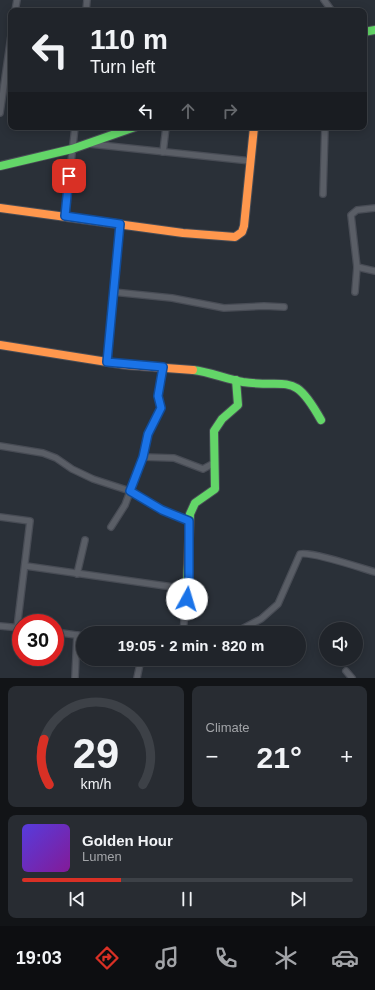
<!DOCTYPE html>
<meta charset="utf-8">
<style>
body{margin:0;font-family:Helvetica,sans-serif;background:#282c32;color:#f1f3f6;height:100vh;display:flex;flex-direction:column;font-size:15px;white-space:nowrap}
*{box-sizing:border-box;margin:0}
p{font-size:13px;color:#a2a4a8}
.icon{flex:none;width:22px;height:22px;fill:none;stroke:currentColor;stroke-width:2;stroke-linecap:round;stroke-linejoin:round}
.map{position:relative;height:678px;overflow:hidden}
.drawer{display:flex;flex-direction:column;gap:8px;padding:8px;background:#121417;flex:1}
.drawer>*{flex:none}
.banner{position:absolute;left:8px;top:8px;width:359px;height:122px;border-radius:8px;box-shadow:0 2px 10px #0003,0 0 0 1px #3d4147;background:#20242a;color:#f1f3f6;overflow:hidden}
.controls{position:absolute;left:319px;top:622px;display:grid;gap:8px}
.controls a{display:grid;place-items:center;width:44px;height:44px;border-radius:50%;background:#20242a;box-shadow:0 2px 10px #0003,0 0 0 1px #3d4147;font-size:20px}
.speed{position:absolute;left:12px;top:614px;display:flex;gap:8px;font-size:20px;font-weight:700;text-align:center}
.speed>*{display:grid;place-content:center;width:52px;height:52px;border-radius:50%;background:#20242a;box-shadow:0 2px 10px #0003,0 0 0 1px #3d4147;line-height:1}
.speed .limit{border:6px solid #d22;background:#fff;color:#111}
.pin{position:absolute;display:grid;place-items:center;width:34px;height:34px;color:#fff;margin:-17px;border-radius:8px;box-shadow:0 2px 6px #0006}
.me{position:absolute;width:44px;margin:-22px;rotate:6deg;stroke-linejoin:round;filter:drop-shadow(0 0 3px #0008)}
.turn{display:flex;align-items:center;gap:14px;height:84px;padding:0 16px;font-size:18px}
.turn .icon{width:52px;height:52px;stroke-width:2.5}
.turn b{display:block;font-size:28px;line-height:34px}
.lanes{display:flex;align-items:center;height:38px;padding:0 16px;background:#0003;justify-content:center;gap:20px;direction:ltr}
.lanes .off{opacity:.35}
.big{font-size:30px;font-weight:600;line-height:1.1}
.drawer .tile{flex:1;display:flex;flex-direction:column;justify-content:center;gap:6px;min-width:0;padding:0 14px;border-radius:8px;background:#282c32}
.drawer .dial{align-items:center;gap:0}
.dial svg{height:104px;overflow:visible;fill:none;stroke:#3d4147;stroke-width:7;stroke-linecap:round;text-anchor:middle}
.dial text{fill:#f1f3f6;stroke:none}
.song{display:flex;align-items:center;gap:12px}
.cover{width:48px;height:48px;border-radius:6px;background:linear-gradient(135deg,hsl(250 70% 55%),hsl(290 70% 35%))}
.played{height:4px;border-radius:2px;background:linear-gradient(90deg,#d93025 30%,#3d4147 30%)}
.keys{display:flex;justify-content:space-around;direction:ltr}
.heat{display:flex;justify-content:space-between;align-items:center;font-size:22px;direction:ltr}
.drawer .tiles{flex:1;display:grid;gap:8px;grid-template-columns:1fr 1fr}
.tile:last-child{grid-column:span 2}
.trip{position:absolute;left:76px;top:626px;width:230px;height:40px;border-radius:20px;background:#20242a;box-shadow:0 2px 10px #0003,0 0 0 1px #3d4147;font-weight:600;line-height:40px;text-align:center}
.menu{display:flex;height:64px;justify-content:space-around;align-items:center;background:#0d0e11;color:#a2a4a8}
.menu .icon{width:28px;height:28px}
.menu .current{color:#d93025}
.menu b{font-size:18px;color:#f1f3f6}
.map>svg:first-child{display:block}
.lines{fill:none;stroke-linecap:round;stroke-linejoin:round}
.street-casing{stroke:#484c55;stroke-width:8}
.fast-casing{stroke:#484c55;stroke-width:10}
.slow-casing{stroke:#484c55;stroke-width:10}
.street{stroke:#5a5e66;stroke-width:5.5}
.fast{stroke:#63d668;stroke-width:8}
.slow{stroke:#ff974d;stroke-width:8}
.route-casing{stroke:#114b97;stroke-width:10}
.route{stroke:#1a73e8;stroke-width:7}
</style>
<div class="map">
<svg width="375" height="678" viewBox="0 0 375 678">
<rect width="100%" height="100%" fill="#2a3038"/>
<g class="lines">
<defs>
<g id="street">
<path d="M324 0 332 11"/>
<path d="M15 11 17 0"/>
<path d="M86 11 87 0"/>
<path d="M0 113 11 36"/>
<path d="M90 144 251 161"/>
<path d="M163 152 166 127"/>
<path d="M323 194 325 127"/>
<path d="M65 216 75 127"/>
<path d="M357 267 375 271"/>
<path d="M113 292 172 298 224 308 264 306 284 307"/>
<path d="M355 292 357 267 351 215 357 210 375 208"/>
<path d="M107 362 120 224"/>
<path d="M0 446 43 453 56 458 72 469 93 479 130 491 163 510 189 521"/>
<path d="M143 457 174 458 203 469 214 463"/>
<path d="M0 517 30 521 17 628"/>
<path d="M111 527 125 505 143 457 148 434 161 408 158 396 163 367"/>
<path d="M26 566 187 589 183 633"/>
<path d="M77 574 85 540"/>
<path d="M0 626 21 628"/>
<path d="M55 632 83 636"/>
<path d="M234 633 261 619 278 604 300 554C311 551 361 568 375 572"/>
<path d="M346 671 352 678"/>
<path d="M75 678 77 635"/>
<path d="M137 678 141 659"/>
</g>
<g id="fast">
<path d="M364 32 375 30"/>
<path d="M0 166 72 149 135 127"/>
<path d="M193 370C210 372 226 379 243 382 290 389 293 370 321 420"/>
<path d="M187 589 190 514 195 503 215 489 214 431 222 419 238 405 236 380"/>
</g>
<g id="slow">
<path d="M0 208 183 233 235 237 242 232 244 226 254 127"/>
<path d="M0 345 126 365 193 370"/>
</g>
</defs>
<use href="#street" class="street-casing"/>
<use href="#fast" class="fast-casing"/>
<use href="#slow" class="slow-casing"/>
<use href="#street" class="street"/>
<use href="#fast" class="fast"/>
<use href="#slow" class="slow"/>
</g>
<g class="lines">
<defs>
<path id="route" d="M69 176 65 216 120 224 107 362 163 367 158 396 161 408 148 434 143 457 130 491 162 510 189 521V578L187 599"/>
</defs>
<use href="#route" class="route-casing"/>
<use href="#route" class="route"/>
</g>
</svg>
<div class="controls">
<a><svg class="icon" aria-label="sound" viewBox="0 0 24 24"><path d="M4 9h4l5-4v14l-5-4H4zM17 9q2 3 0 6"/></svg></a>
</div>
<div class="speed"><div class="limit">30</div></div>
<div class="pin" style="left:69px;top:176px;background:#d93025"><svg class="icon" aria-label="arrive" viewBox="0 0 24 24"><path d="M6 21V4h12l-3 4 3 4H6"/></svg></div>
<svg class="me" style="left:187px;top:599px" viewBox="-20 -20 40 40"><circle r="19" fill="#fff"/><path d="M0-13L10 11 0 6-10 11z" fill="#1a73e8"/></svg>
<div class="trip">19:05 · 2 min · 820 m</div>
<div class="banner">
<div class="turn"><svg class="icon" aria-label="left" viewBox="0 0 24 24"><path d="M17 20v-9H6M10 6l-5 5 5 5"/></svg><div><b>110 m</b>Turn left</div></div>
<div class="lanes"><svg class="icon" aria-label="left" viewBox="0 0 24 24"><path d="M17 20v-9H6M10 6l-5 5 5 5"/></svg><svg class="icon off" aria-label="ahead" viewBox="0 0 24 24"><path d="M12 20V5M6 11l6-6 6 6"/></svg><svg class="icon off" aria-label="right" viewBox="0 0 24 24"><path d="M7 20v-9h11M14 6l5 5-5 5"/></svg></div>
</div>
</div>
<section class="drawer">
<div class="tiles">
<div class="tile dial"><svg viewBox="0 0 100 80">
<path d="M14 69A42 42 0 1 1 86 69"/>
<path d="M14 69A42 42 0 0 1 10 34" stroke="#d93025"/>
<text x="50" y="56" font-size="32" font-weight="700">29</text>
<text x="50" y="72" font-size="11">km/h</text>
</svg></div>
<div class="tile"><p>Climate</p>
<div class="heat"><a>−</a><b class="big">21°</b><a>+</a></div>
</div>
<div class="tile">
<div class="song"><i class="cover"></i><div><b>Golden Hour</b><p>Lumen</p></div></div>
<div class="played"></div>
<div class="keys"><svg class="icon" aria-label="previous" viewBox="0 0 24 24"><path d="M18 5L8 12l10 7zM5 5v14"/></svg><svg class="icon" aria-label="pause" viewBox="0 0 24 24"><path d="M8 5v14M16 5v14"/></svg><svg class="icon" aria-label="next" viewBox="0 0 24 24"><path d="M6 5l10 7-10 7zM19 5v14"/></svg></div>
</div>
</div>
</section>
<nav class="menu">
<b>19:03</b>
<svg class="icon current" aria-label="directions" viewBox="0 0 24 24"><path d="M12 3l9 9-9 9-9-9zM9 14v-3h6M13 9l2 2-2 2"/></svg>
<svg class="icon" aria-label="music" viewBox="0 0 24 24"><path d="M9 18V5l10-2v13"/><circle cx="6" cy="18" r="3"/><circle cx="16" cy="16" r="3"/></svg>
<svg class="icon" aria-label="phone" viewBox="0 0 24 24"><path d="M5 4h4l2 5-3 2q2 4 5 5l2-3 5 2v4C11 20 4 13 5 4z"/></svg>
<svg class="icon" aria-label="climate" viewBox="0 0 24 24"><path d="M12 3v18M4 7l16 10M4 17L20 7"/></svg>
<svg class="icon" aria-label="car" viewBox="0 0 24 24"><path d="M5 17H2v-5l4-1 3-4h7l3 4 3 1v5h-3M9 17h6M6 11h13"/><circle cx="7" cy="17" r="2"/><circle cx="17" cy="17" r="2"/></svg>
</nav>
